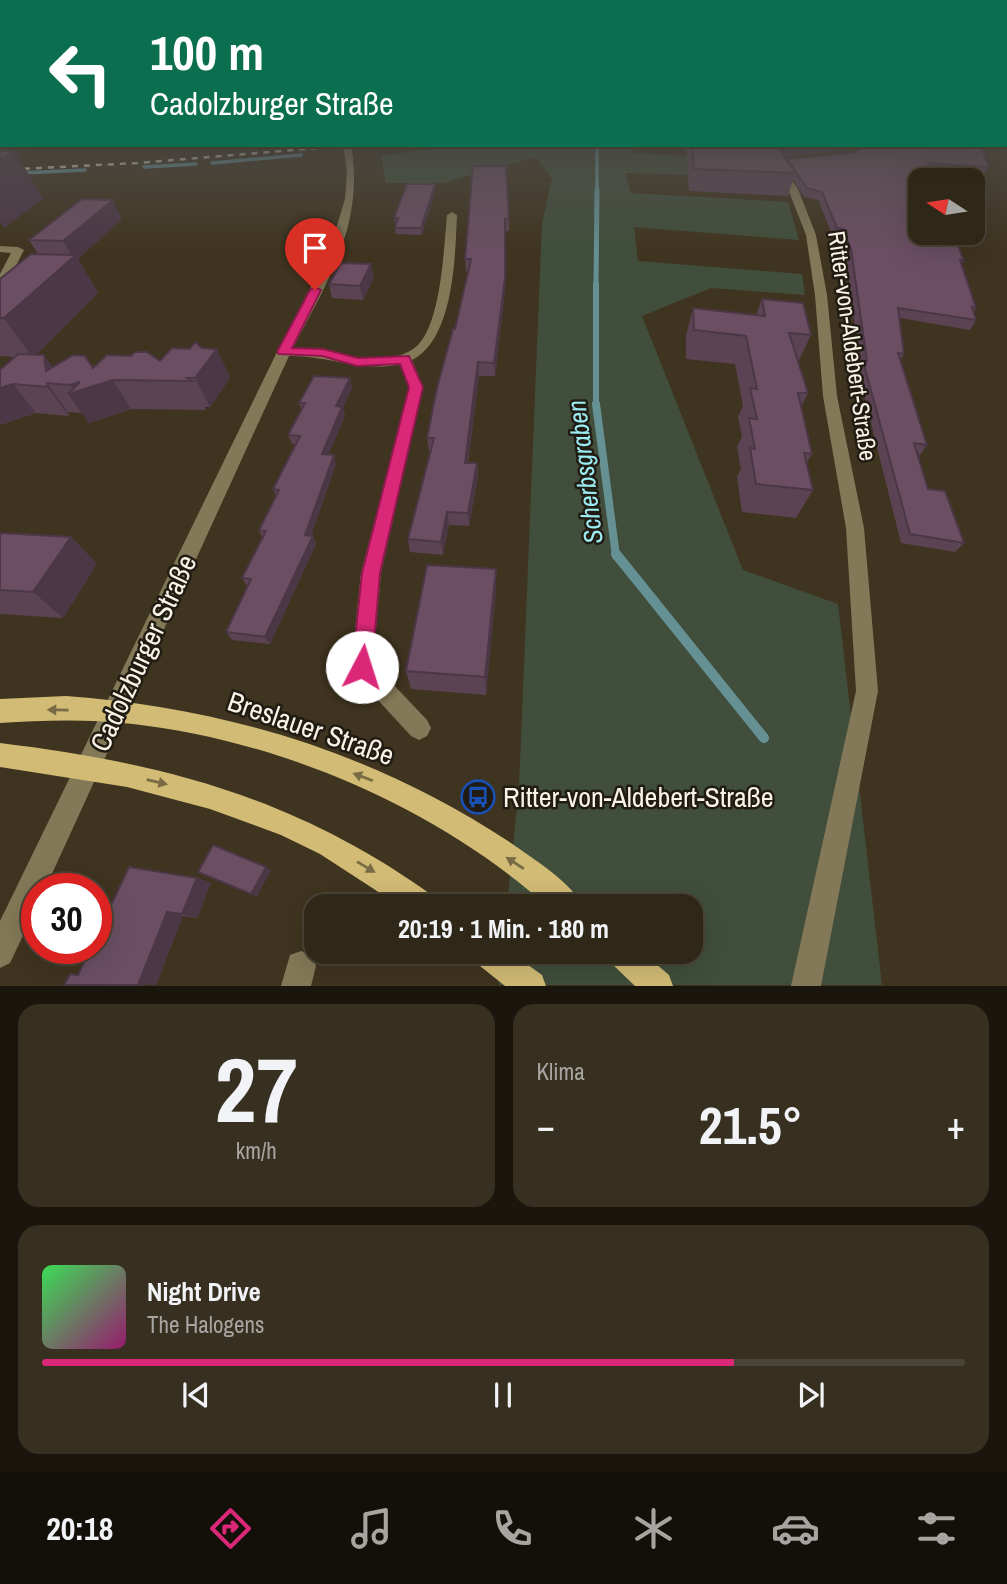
<!DOCTYPE html>
<html lang="de">
<meta charset="utf-8">
<style>
body{margin:0;font-family:"Archivo Narrow",sans-serif;background:#372f20;color:#f1f3f6;height:100vh;display:flex;flex-direction:column;font-size:26px;white-space:nowrap}
*{box-sizing:border-box;margin:0}
p{font-size:23px;color:#a7a5a1}
.icon{flex:none;width:38px;height:38px;fill:none;stroke:currentColor;stroke-width:2;stroke-linecap:round;stroke-linejoin:round}
.map{position:relative;height:986px;overflow:hidden}
.sheet{display:flex;flex-direction:column;gap:18px;padding:18px;background:#1a150d;flex:1}
.sheet>*{flex:none}
.hud{position:absolute;left:0px;top:0px;width:1008px;height:147px;box-shadow:0 7px 28px #0002,0 0 0 2px #4a4436;background:#0b6e4f;color:#fff;overflow:hidden}
.needle{width:46px;rotate:282deg}
.controls{position:absolute;left:908px;top:168px;display:grid;gap:14px}
.controls a{display:grid;place-items:center;width:77px;height:77px;border-radius:14px;background:#2f2717;box-shadow:0 7px 28px #0002,0 0 0 2px #4a4436;font-size:35px}
.speed{position:absolute;left:21px;top:873px;display:flex;gap:14px;font-size:35px;font-weight:700;text-align:center}
.speed>*{display:grid;place-content:center;width:91px;height:91px;border-radius:50%;background:#2f2717;box-shadow:0 7px 28px #0002,0 0 0 2px #4a4436;line-height:1}
.speed .limit{border:10px solid #d22;background:#fff;color:#111}
.pin{position:absolute;display:grid;place-items:center;width:60px;height:60px;color:#fff;margin:-72px -30px;border-radius:50% 50% 50% 0;rotate:-45deg;box-shadow:0 0 7px #0007}
.pin .icon{rotate:45deg}
.me{position:absolute;width:77px;margin:-38px;rotate:5deg;stroke-linejoin:round;filter:drop-shadow(0 0 5px #0008)}
.turn{display:flex;align-items:center;gap:24px;height:147px;padding:0 35px;font-size:32px}
.turn .icon{width:91px;height:91px;stroke-width:2.5}
.turn b{display:block;font-size:49px;line-height:60px}
.big{font-size:52px;font-weight:800;line-height:1.1}
.sheet .card{flex:1;display:flex;flex-direction:column;justify-content:center;gap:10px;min-width:0;padding:0 24px;border-radius:21px;background:#372f20}
.sheet .dial{align-items:center;gap:0}
.dial b{font-size:91px;line-height:1}
.song{display:flex;align-items:center;gap:21px}
.cover{width:84px;height:84px;border-radius:10px;background:linear-gradient(135deg,hsl(130 70% 55%),hsl(320 70% 35%))}
.played{height:7px;border-radius:4px;background:linear-gradient(90deg,#db2777 75%,#4a4436 75%)}
.keys{display:flex;justify-content:space-around;direction:ltr}
.heat{display:flex;justify-content:space-between;align-items:center;font-size:38px;direction:ltr}
.sheet .tiles{flex:1;display:grid;gap:18px;grid-template-columns:1fr 1fr}
.card:last-child{grid-column:span 2}
.trip{position:absolute;left:304px;top:894px;width:399px;height:70px;border-radius:21px;background:#2f2717;box-shadow:0 7px 28px #0002,0 0 0 2px #4a4436;font-weight:800;line-height:70px;text-align:center}
.menu{display:flex;height:112px;justify-content:space-around;align-items:center;background:#131009;color:#a7a5a1}
.menu .icon{width:49px;height:49px}
.menu .active{color:#db2777}
.menu b{font-size:32px;color:#f1f3f6}
.map>svg:first-child{display:block}
.green{fill:#414e3b}
.lines{fill:none;stroke-linecap:round;stroke-linejoin:round}
.stream-far4{stroke:#659195;stroke-width:3.5}
.stream-far3{stroke:#659195;stroke-width:5}
.stream-far2{stroke:#659195;stroke-width:6}
.stream-far1{stroke:#659195;stroke-width:8}
.stream{stroke:#659195;stroke-width:10}
.minor{fill:#837958;fill-rule:evenodd}
.major{fill:#d1bb75;fill-rule:evenodd}
.rail{stroke:#dbd3c5;stroke-width:2.5;stroke-dasharray:6 6;stroke-linecap:butt}
.wall{fill:#5c4354}
.shaded-wall{fill:#4b3745}
.building{fill:#6b4e62;stroke:#4b3745;stroke-width:2}
.oneway{fill:#796c44}
.route{fill:#db2777;stroke:#8e194d;stroke-width:2}
.labels{text-anchor:middle;stroke-width:5;stroke-linejoin:round;paint-order:stroke}
.street-label{font-size:24px;fill:#faf3e6;stroke:#211c13}
.water-label{font-size:26px;font-style:italic;fill:#9cecf3;stroke:#211c13}
.near-street-label{font-size:28px;fill:#faf3e6;stroke:#211c13}
.near-poi-label{font-size:28px;fill:#faf3e6;stroke:#211c13;text-anchor:start}
</style>
<div class="map">
<svg width="1007" height="986" viewBox="0 0 1007 986">
<rect width="100%" height="100%" fill="#3f341f"/>
<path class="green" d="M459 145H632L634 153 688 156 691 175 625 173 631 193 788 202 799 240 634 227 638 261 802 274 805 295 711 288 642 316 743 570 838 604 882 985H499L502 952H691V906H507L519 787 542 223 552 179 536 157 443 183H386L381 156Z"/>
<g class="lines">
<g class="stream-far4">
<path d="M380 146 389 145"/>
<path d="M212 163 301 155"/>
<path d="M144 167 196 164"/>
<path d="M0 174 85 170"/>
<path d="M597 191V148"/>
</g>
<path class="stream-far3" d="M596 286 597 189"/>
<path class="stream-far2" d="M596 405V284"/>
<path class="stream-far1" d="M596 404 616 556"/>
<path class="stream" d="M616 554 764 738"/>
<g class="minor">
<path d="M343 145H351C365 224 328 280 293 348 321 347 346 357 373 359 388 360 406 356 418 345 441 321 444 248 447 215L452 212 457 215C455 257 454 339 412 360L423 387 381 573 373 663 427 720 431 728 427 736 419 740 411 736 354 674 351 667 361 573 409 387 400 364C363 373 327 355 289 356L45 889H37V906L10 963 0 968V921L277 352 329 252 345 199 347 172Z"/>
<path d="M751 145H760L777 161 798 189 816 235 827 295 837 396 864 528 878 691 821 986H791L856 691 846 528 823 396 815 295 806 235 788 189 771 165Z"/>
<path d="M0 246 18 247 24 250 6 285 0 289V274L11 253 0 252Z"/>
<path d="M301 951 312 955 316 966 311 986H281L290 955Z"/>
</g>
<g class="major">
<path d="M66 696C227 708 375 753 511 843 532 858 573 883 582 906H547C436 807 281 741 133 724 88 719 45 720 0 723V699Z"/>
<path d="M0 743C164 763 297 798 433 896L437 906H400L320 854 281 835 210 809 127 787 0 767Z"/>
<path d="M470 952H510L542 975 546 986H505L475 962Z"/>
<path d="M605 952H642L669 975 673 986H635L610 962Z"/>
</g>
<path class="rail" d="M0 170 137 163 355 145"/>
</g>
<g class="wall">
<rect x="0" y="115" width="2" height="29"/>
<path d="M666 145H856L846 150 784 157 787 160 853 153 988 167 984 175 931 172 964 261 961 264 976 308 974 312 976 320 970 330 900 318 904 354 900 361 927 445 920 455H918L928 489 964 543 955 552 901 543 858 371 860 366 846 258 839 238 833 237 818 200 804 197 793 180 788 196 689 191 686 149 666 147Z"/>
<path d="M473 166 509 219V231H505V292L495 376H479L468 463H477L478 477 469 526 449 525 443 555 410 552 408 539 430 451H429L427 438 455 329 468 272H466L465 259Z"/>
<path d="M435 184V190L422 235 396 234 395 228 396 224H395L394 218Z"/>
<path d="M122 219 78 259 98 293 36 355 53 367 93 368 160 361 190 349 202 348 217 349 230 378 210 407H205L206 410 131 409 89 423 83 413 68 412 69 416 36 413 0 425V370L14 357 0 356V279L38 254 29 240Z"/>
<path d="M374 278 363 300 332 298 329 284Z"/>
<path d="M762 299 811 335 798 362 808 393 801 407 812 454 806 464 813 490 796 518 742 512 737 477 741 469 737 447 742 436 738 417 743 406 735 364 686 359V336L693 308 756 315Z"/>
<path d="M350 378 352 388 343 408 345 416 328 455 336 464 311 536H313L316 544 270 644 232 640 226 632 247 586 242 578 262 537 259 530 276 496 273 489 296 444H292L288 435 302 410 299 403Z"/>
<path d="M0 533 71 537 97 564 63 618 0 614Z"/>
<path d="M496 569V590L486 695 411 689 406 671Z"/>
<path d="M197 878 211 883 197 918 183 916 156 985H64L70 974 79 975Z"/>
</g>
<g class="shaded-wall">
<path d="M821 145H856L846 150 777 157 780 149Z"/>
<path d="M15 151 43 199 4 228 0 222V160Z"/>
<path d="M435 184V190L422 235 421 228Z"/>
<path d="M113 200 122 219 78 259 98 293 33 358 4 318 73 258 63 241Z"/>
<path d="M371 264 374 278 363 300 360 286Z"/>
<path d="M505 279V292L495 376 494 363Z"/>
<path d="M217 349 230 378 210 407 195 378Z"/>
<path d="M44 355 65 384 46 371Z"/>
<path d="M478 362 479 376 466 476 465 463Z"/>
<path d="M350 378 352 388 343 408 345 416 325 463 322 454 336 406Z"/>
<path d="M113 380 131 409 89 423 68 394 74 392 70 385 80 382Z"/>
<path d="M47 383 68 412 69 416 47 387Z"/>
<path d="M13 384 36 413 0 425V388Z"/>
<path d="M334 455 336 464 308 544 305 535Z"/>
<path d="M477 463 478 477 469 526 468 513Z"/>
<path d="M447 512 449 525 443 555 441 542Z"/>
<path d="M313 536 316 544 270 644 265 637Z"/>
<path d="M71 537 97 564 63 618 33 592Z"/>
<path d="M496 569V590L486 695 485 677Z"/>
<path d="M266 867 271 870 257 897 251 894Z"/>
<path d="M197 878 211 883 197 918 182 914Z"/>
<path d="M167 912 183 916 156 985H138Z"/>
</g>
<g class="building">
<path d="M0 115H2V134L0 133Z"/>
<path d="M692 145H776L796 173 694 169Z"/>
<path d="M776 145H821L780 149Z"/>
<path d="M867 145H981L988 167 928 163 934 180H920V233H953L964 261 960 260 976 308 972 307 976 320 898 308 904 354 898 353 927 445 914 443 928 489 945 491 964 543 910 534 863 361H867L851 249 843 229 837 228 822 192 807 188 787 159 853 153Z"/>
<path d="M0 151H15L0 160Z"/>
<path d="M473 166H506L509 219H505V279L494 363 478 362 465 463H477L468 513 447 512 441 542 408 539 434 438H427L437 388 453 329H455L471 259H465Z"/>
<path d="M407 184H435L421 228H395L398 218H394Z"/>
<path d="M82 199 113 200 63 241 29 240Z"/>
<path d="M31 254 76 255 4 318H0V279Z"/>
<path d="M341 263 371 264 360 286 329 284Z"/>
<path d="M762 299 803 303 811 335 789 333 808 393H798L812 454 804 453 813 490 756 484 750 448 755 449 749 418 757 419 750 388 757 389 746 336 694 330 693 308 765 316Z"/>
<path d="M195 342 202 348 217 349 195 378H187L192 381 113 380 68 394 80 382 70 385 47 383V387L13 384 0 388V370L18 354 44 355 46 371 73 355 85 356 93 368 107 355 131 356 135 352H147L160 361 172 348 190 349Z"/>
<path d="M314 376 350 378 336 406 342 407 322 454 334 455 305 535 313 536 265 637 226 632 251 579 242 578 266 531 259 530 279 490 273 489 300 436 288 435 305 403H299Z"/>
<path d="M0 533 71 537 33 592 0 590Z"/>
<path d="M427 565 496 569 485 677 406 671Z"/>
<path d="M213 845 266 867 251 894 198 872Z"/>
<path d="M129 867 197 878 182 914 167 912 138 985H139H64L70 974 78 975 91 948H96V937Z"/>
</g>
<defs><path id="oneway-solid" d="M-6-.8H1V-3.2L6.5 0L1 3.2V.8H-6Z" transform="scale(1.75)"/></defs>
<g class="oneway">
<use href="#oneway-solid" transform="translate(58 710) rotate(-179)"/>
<use href="#oneway-solid" transform="translate(363 777) rotate(-159)"/>
<use href="#oneway-solid" transform="translate(157 782) rotate(13)"/>
<use href="#oneway-solid" transform="translate(515 863) rotate(-147)"/>
<use href="#oneway-solid" transform="translate(366 867) rotate(31)"/>
</g>
<linearGradient id="sky" x2="0" y2="1"><stop stop-color="#231d11"/><stop offset="0.45" stop-color="#52504d"/><stop offset="1" stop-color="#52504d" stop-opacity="0"/></linearGradient>
<rect width="1007" height="253" fill="url(#sky)"/>
<path class="route" d="M315 287 321 290 292 348 323 349 358 358 409 356 423 387 380 573 372 667 370 674 362 676 355 674 352 667 362 573 409 387 400 364 357 366 322 356 279 354 277 352 310 290Z"/>
<defs>
<symbol id="bus-ring" viewBox="-11 -11 22 22"><circle r="9.5" fill="#211c13" stroke="#1a4fb4" stroke-width="1.5"/><path d="M-5-6H5V4H4V6H2V4H-2V6H-4V4H-5ZM-3.5-4V0h7V-4ZM-3.5 1.2v1.5H-2V1.2ZM2 1.2v1.5H3.5V1.2Z" fill="#1a4fb4"/></symbol>
</defs>
<g fill-rule="evenodd">
<use href="#bus-ring" x="459" y="778" width="38" height="38"/>
</g>
<g class="labels">
<g class="street-label">
<text transform="translate(852 346) rotate(82)" y="8">Ritter-von-Aldebert-Straße</text>
</g>
<g class="water-label">
<text transform="translate(585 472) rotate(-97)" y="9">Scherbsgraben</text>
</g>
<g class="near-street-label">
<text transform="translate(143 653) rotate(-65)" y="10">Cadolzburger Straße</text>
<text transform="translate(311 728) rotate(19)" y="10">Breslauer Straße</text>
</g>
<g class="near-poi-label">
<text x="503" y="807">Ritter-von-Aldebert-Straße</text>
</g>
</g>
</svg>
<div class="controls">
<a><svg class="needle" viewBox="-14 -14 28 28"><path d="M0-13l5 13h-10z" fill="#e53935"/><path d="M0 13l5-13h-10z" fill="#a7a5a1"/></svg></a>
</div>
<div class="speed"><div class="limit">30</div></div>
<div class="pin" style="left:315px;top:290px;background:#d93025"><svg class="icon" aria-label="arrive" viewBox="0 0 24 24"><path d="M6 21V4h12l-3 4 3 4H6"/></svg></div>
<svg class="me" style="left:362px;top:667px" viewBox="-20 -20 40 40"><circle r="19" fill="#fff"/><path d="M0-13L10 11 0 6-10 11z" fill="#db2777"/></svg>
<div class="trip">20:19 · 1 Min. · 180 m</div>
<div class="hud">
<div class="turn"><svg class="icon" aria-label="left" viewBox="0 0 24 24"><path d="M17 20v-9H6M10 6l-5 5 5 5"/></svg><div><b>100 m</b>Cadolzburger Straße</div></div>
</div>
</div>
<section class="sheet">
<div class="tiles">
<div class="card dial"><b>27</b><p>km/h</p></div>
<div class="card"><p>Klima</p>
<div class="heat"><a>−</a><b class="big">21.5°</b><a>+</a></div>
</div>
<div class="card">
<div class="song"><i class="cover"></i><div><b>Night Drive</b><p>The Halogens</p></div></div>
<div class="played"></div>
<div class="keys"><svg class="icon" aria-label="previous" viewBox="0 0 24 24"><path d="M18 5L8 12l10 7zM5 5v14"/></svg><svg class="icon" aria-label="pause" viewBox="0 0 24 24"><path d="M8 5v14M16 5v14"/></svg><svg class="icon" aria-label="next" viewBox="0 0 24 24"><path d="M6 5l10 7-10 7zM19 5v14"/></svg></div>
</div>
</div>
</section>
<nav class="menu">
<b>20:18</b>
<svg class="icon active" aria-label="directions" viewBox="0 0 24 24"><path d="M12 3l9 9-9 9-9-9zM9 14v-3h6M13 9l2 2-2 2"/></svg>
<svg class="icon" aria-label="music" viewBox="0 0 24 24"><path d="M9 18V5l10-2v13"/><circle cx="6" cy="18" r="3"/><circle cx="16" cy="16" r="3"/></svg>
<svg class="icon" aria-label="phone" viewBox="0 0 24 24"><path d="M5 4h4l2 5-3 2q2 4 5 5l2-3 5 2v4C11 20 4 13 5 4z"/></svg>
<svg class="icon" aria-label="climate" viewBox="0 0 24 24"><path d="M12 3v18M4 7l16 10M4 17L20 7"/></svg>
<svg class="icon" aria-label="car" viewBox="0 0 24 24"><path d="M5 17H2v-5l4-1 3-4h7l3 4 3 1v5h-3M9 17h6M6 11h13"/><circle cx="7" cy="17" r="2"/><circle cx="17" cy="17" r="2"/></svg>
<svg class="icon" aria-label="filters" viewBox="0 0 24 24"><path d="M4 7h16M4 17h16"/><circle cx="9" cy="7" r="2"/><circle cx="15" cy="17" r="2"/></svg>
</nav>
